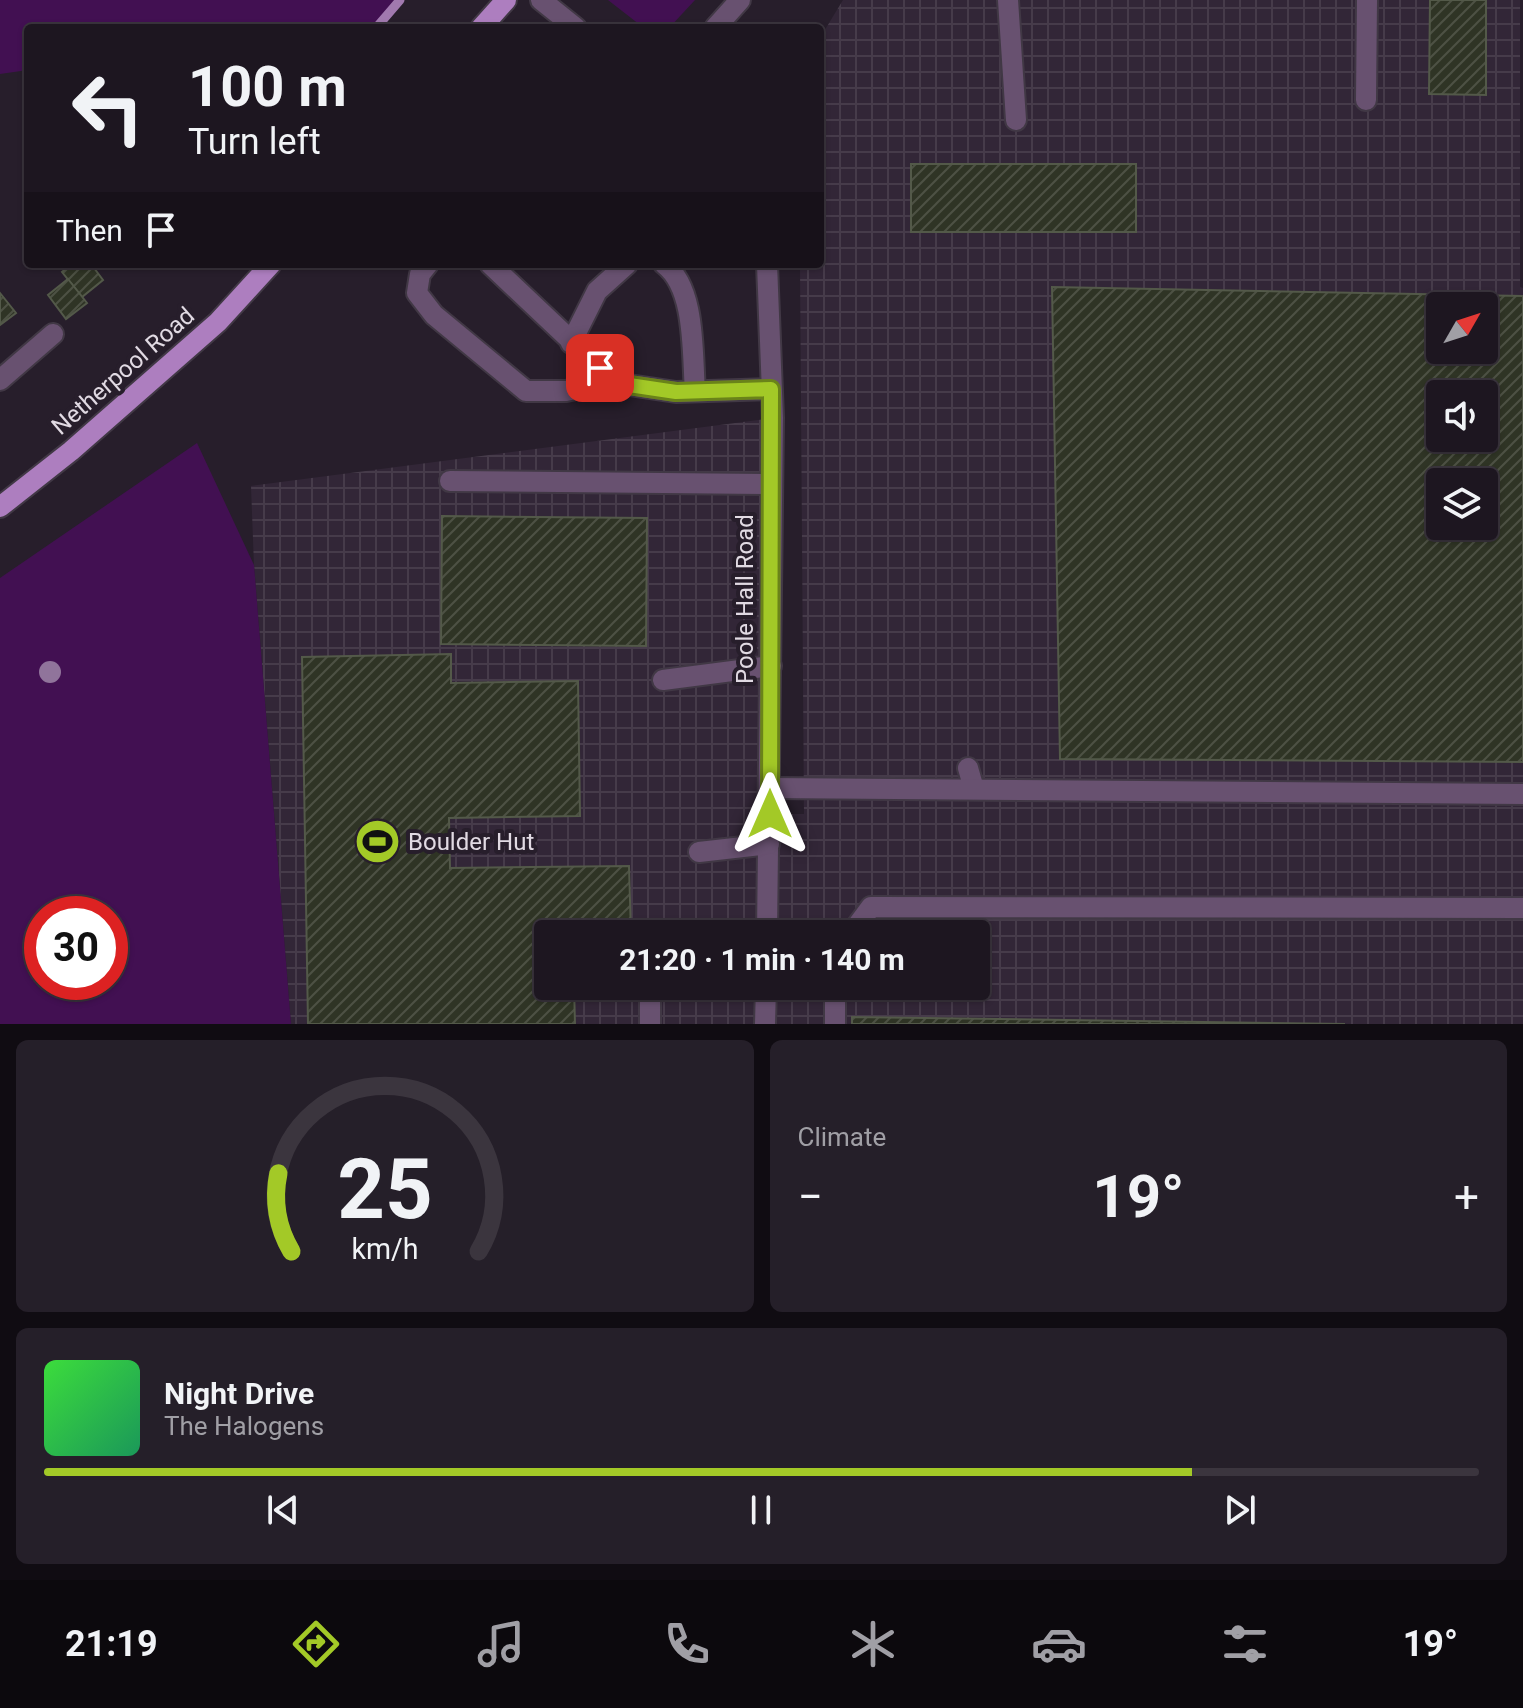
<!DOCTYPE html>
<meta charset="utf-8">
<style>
body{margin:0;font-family:Roboto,sans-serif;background:#251f29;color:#f1f3f6;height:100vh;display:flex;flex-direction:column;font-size:30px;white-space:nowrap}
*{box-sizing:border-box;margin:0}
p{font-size:26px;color:#a09fa5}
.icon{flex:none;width:44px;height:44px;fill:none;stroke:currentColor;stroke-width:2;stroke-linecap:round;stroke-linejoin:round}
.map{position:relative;height:1024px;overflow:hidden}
.panel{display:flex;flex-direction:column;gap:16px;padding:16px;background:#100c12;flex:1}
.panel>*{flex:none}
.hud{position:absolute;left:24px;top:24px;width:800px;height:244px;border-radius:8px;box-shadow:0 2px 6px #0004,0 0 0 2px #3b353e;background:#1d1620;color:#f1f3f6;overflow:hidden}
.needle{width:52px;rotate:51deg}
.controls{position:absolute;left:1426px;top:292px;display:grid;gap:16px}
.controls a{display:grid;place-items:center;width:72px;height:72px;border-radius:8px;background:#1d1620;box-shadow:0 2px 6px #0004,0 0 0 2px #3b353e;font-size:40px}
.speed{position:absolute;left:24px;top:896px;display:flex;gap:16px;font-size:40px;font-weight:700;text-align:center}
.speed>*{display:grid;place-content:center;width:104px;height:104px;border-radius:50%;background:#1d1620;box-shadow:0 2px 6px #0004,0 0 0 2px #3b353e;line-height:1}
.speed .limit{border:12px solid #d22;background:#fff;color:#111}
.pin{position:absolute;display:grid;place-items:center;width:68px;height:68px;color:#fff;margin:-34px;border-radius:16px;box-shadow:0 4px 12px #0006}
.me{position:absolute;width:88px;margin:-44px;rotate:0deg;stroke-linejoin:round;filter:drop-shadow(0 0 6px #0008)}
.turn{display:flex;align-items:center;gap:28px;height:168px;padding:0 32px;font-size:36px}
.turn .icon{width:104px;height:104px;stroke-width:2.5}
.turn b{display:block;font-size:56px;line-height:68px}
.then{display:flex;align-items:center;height:76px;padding:0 32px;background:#0003;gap:16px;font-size:30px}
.big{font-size:60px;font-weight:700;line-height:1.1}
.panel .tile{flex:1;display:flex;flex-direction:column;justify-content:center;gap:12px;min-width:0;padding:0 28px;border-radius:12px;background:#251f29}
.panel .dial{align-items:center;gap:0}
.dial svg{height:208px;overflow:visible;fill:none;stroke:#3b353e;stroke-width:7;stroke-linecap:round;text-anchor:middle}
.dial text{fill:#f1f3f6;stroke:none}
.song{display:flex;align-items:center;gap:24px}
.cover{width:96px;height:96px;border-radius:12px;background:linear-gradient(135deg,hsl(120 70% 55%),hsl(150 70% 35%))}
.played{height:8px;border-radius:4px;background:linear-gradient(90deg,#a3c927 80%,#3b353e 80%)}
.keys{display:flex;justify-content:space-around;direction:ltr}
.heat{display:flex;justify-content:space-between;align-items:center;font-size:44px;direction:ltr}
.panel .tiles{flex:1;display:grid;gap:16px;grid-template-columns:1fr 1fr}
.tile:last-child{grid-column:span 2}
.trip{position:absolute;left:534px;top:920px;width:456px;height:80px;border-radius:8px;background:#1d1620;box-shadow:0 2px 6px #0004,0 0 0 2px #3b353e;font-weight:700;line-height:80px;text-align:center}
.menu{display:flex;height:128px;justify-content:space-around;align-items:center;background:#0c090d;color:#a09fa5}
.menu .icon{width:56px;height:56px}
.menu .active{color:#a3c927}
.menu b{font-size:36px;color:#f1f3f6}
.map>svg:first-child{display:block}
.industrial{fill:url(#industrial-grid);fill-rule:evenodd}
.grass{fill:#421052;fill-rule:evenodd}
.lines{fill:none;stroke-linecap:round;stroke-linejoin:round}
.stream{stroke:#a179af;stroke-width:9}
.building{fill:url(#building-hatch);stroke:#535949;stroke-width:2;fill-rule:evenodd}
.minor-casing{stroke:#413845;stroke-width:24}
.major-casing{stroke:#413845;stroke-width:24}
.minor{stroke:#685170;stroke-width:20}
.major{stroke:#ad7ebf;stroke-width:20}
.tree{fill:#90749b}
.route-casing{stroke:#6a8319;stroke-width:20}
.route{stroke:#a3c927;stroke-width:14}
.labels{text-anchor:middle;stroke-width:8;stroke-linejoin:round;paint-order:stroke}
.street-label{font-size:24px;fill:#e1dae3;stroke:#271e2b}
.poi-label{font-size:24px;fill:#e1dae3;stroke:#271e2b;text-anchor:start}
</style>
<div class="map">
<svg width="1523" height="1024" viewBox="0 0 1523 1024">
<defs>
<pattern id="industrial-grid" width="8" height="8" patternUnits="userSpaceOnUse" patternTransform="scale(2)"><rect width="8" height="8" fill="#322637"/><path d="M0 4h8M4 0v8" fill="none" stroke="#463b4a"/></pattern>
<pattern id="building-hatch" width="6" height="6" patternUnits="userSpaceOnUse" patternTransform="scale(2)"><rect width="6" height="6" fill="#2f3425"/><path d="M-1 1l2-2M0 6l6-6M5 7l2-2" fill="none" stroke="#4d5144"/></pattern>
</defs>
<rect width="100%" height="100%" fill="#271e2b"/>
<path class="industrial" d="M843 0H1520V287L1523 288V1024H291L254 565 251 486 773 418 771 814H804L800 264H820V38ZM1440 306H1484V350H1440ZM1440 394H1484V438H1440ZM1440 482H1484V526H1440ZM548 934H976V986H548Z"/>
<g class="grass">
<path d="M0 0H400L376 28H28V70L0 74Z"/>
<path d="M608 0H695L669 28H644Z"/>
<path d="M197 443 254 565 291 1024H0V578ZM42 914H110V982H42Z"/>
</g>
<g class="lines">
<path class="stream" d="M376 28 400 0"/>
</g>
<g class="building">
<path d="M1430 0H1486V95L1429 94Z"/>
<rect x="911" y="164" width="225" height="68"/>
<path d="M72 264H91L103 280 82 297 62 272Z"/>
<path d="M68 279 87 303 66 319 48 295Z"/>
<path d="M1052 287 1523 296V762L1060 759ZM1440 306H1484V350H1440ZM1440 394H1484V438H1440ZM1440 482H1484V526H1440Z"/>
<path d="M0 293 16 313 0 325Z"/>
<path d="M442 516 647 518 646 646 441 644Z"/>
<path d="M451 654V683L578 681 580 816 449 818 450 868 629 866 631 934H548V986H574L575 1024H308L302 657Z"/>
<path d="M852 1017 1345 1024H852Z"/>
</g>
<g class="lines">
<defs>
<g id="minor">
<path d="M541 0 576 28"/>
<path d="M1008 0 1016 120"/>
<path d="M715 28 740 0"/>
<path d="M1366 100 1367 0"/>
<path d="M428 264 420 274 417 293 434 315 526 391H566L609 382 676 392 771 389"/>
<path d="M490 264 600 368 609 382"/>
<path d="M664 264C696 288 692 353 695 391"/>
<path d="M767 264 773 418 767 934"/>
<path d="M571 343 597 291 627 264"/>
<path d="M0 380 53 334"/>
<path d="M450 481 772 484"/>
<path d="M663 680 771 666"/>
<path d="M968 768 974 789"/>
<path d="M770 788 1523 794"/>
<path d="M699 852 769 844"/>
<path d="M851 934 871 907 1523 908"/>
<path d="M650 1024V992"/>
<path d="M765 1024 766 986"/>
<path d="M835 1024V986"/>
</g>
<g id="major">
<path d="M481 28 506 0"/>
<path d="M0 507 71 451 218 322 271 264"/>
</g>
</defs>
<use href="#minor" class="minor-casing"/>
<use href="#major" class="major-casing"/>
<use href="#minor" class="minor"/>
<use href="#major" class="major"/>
</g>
<circle class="tree" cx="50" cy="672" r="11"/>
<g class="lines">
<defs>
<path id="route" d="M600 368 609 382 676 392 771 389 770 814"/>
</defs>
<use href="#route" class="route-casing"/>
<use href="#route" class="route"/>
</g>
<defs>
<symbol id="stadium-disc" viewBox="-11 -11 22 22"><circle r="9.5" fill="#a3c927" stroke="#271e2b"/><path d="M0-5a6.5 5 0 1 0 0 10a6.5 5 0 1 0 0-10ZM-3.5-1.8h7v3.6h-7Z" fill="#111"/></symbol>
</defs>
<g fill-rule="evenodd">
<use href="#stadium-disc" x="352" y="816" width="51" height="51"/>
</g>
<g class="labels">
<g class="street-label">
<text transform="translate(123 371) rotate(-41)" y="8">Netherpool Road</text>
<text transform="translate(745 599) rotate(-90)" y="8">Poole Hall Road</text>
</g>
<g class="poi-label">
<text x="408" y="850">Boulder Hut</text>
</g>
</g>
</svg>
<div class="controls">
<a><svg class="needle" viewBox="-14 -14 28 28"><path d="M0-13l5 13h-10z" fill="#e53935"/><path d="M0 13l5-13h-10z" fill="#a09fa5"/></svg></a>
<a><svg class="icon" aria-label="sound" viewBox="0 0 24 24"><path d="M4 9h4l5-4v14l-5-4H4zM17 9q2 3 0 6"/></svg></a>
<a><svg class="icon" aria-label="layers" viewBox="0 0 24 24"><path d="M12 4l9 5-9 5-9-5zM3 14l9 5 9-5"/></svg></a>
</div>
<div class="speed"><div class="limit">30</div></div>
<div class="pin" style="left:600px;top:368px;background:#d93025"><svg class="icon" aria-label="arrive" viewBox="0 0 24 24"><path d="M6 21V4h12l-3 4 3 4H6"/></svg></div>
<svg class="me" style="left:770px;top:814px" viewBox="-20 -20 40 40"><path d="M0-17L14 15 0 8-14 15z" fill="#a3c927" stroke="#fff" stroke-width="4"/></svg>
<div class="trip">21:20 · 1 min · 140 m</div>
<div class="hud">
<div class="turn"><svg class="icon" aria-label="left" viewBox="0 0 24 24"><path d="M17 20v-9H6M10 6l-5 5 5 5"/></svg><div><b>100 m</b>Turn left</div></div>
<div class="then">Then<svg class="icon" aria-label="arrive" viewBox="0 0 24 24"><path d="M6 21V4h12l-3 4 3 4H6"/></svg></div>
</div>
</div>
<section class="panel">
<div class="tiles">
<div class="tile dial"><svg viewBox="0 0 100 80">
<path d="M14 69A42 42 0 1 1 86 69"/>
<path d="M14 69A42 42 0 0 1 9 39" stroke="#a3c927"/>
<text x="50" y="56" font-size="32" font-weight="700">25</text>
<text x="50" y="72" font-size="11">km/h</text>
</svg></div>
<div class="tile"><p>Climate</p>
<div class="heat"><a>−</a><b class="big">19°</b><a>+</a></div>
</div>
<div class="tile">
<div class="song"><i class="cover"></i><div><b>Night Drive</b><p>The Halogens</p></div></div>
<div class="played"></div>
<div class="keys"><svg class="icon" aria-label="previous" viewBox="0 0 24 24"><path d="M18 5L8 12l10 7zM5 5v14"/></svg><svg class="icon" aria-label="pause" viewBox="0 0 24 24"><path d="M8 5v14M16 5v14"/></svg><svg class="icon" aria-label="next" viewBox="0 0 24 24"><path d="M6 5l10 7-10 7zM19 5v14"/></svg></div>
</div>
</div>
</section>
<nav class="menu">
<b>21:19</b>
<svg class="icon active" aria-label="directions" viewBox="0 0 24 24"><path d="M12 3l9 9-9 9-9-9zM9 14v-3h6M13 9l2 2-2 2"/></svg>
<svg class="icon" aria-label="music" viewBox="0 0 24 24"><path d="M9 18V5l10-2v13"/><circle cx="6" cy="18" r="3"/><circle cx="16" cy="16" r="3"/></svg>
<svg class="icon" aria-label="phone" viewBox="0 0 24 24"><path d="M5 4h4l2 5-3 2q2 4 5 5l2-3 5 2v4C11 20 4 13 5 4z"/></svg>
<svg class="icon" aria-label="climate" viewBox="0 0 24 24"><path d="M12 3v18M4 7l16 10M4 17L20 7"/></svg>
<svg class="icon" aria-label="car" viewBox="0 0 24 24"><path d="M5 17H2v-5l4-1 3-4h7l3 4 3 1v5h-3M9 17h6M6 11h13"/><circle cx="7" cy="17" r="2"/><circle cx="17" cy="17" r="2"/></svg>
<svg class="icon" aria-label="filters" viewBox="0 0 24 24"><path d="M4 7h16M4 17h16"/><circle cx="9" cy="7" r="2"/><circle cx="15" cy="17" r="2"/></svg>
<b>19°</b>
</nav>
